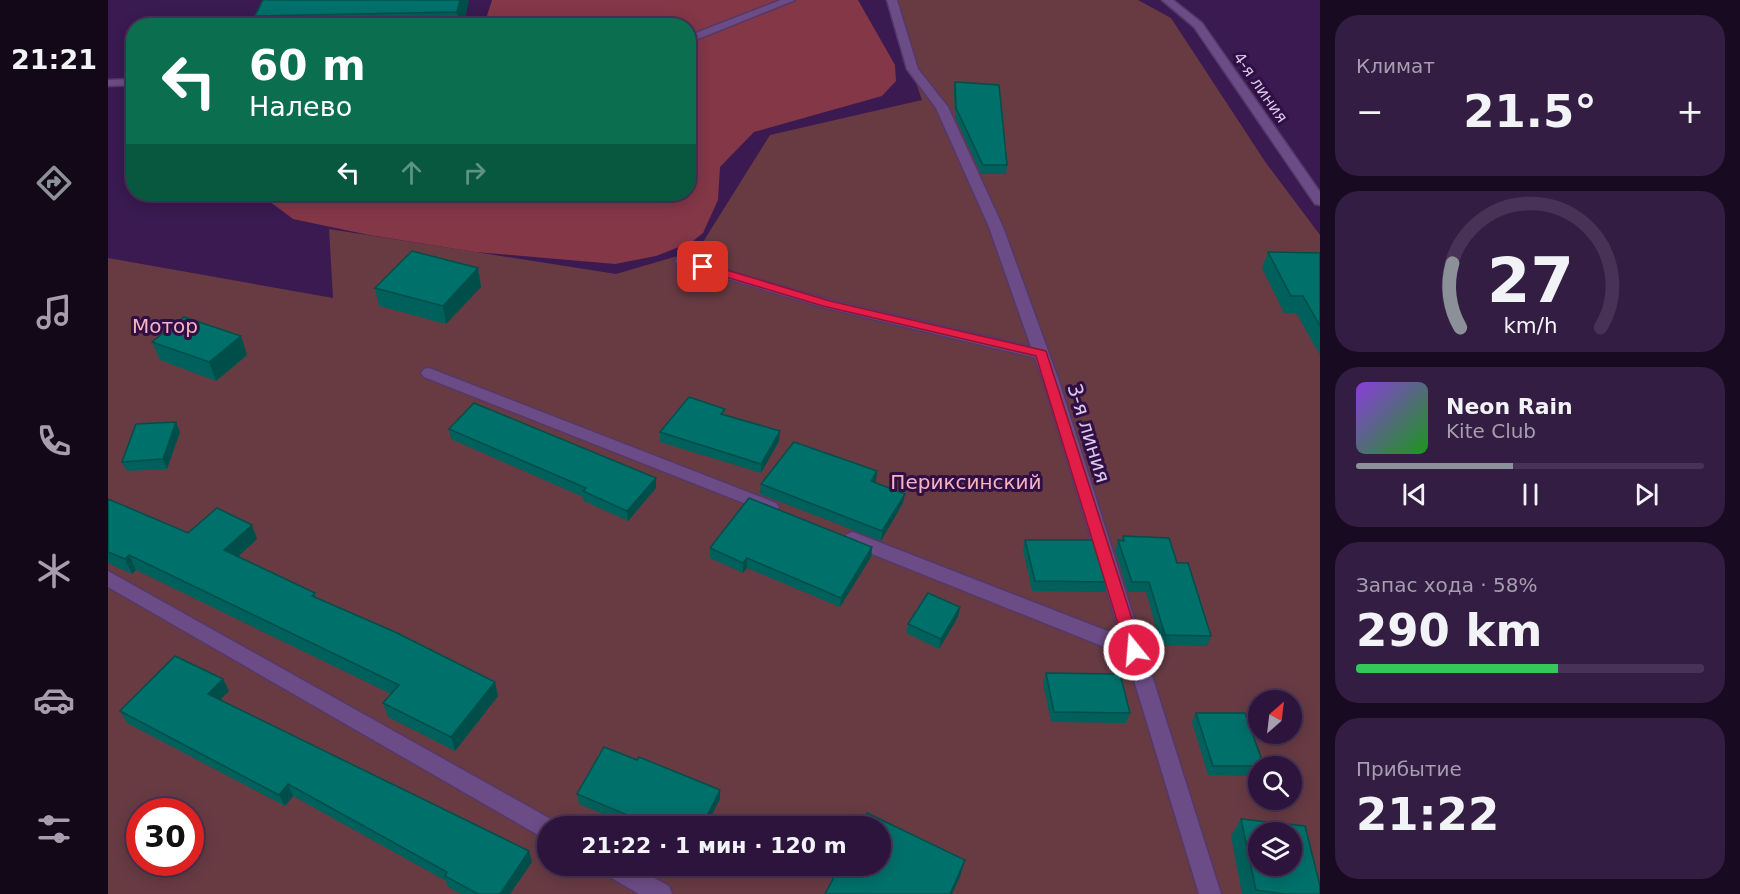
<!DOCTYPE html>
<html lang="ru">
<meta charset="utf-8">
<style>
body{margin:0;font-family:"DejaVu Sans",sans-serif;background:#341d43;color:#f1f3f6;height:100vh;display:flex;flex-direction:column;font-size:22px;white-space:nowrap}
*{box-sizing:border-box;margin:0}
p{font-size:20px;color:#a69eaf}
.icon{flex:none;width:33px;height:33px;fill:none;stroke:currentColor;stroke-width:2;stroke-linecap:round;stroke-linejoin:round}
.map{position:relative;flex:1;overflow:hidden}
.side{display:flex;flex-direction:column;gap:15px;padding:15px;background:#180b21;width:420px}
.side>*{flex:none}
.top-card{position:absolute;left:18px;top:18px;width:570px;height:183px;border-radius:24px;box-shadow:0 3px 15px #0003,0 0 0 2px #483356;background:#0b6e4f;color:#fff;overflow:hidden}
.needle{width:39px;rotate:28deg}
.fabs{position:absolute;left:1140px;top:690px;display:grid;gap:12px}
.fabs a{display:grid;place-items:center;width:54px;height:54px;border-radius:50%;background:#2c143c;box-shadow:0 3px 15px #0003,0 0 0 2px #483356;font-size:30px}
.speed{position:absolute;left:18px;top:798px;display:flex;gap:12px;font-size:30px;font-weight:700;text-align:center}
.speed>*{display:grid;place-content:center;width:78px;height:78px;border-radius:50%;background:#2c143c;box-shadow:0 3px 15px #0003,0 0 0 2px #483356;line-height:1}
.speed .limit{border:9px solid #d22;background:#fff;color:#111}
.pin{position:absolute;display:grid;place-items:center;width:51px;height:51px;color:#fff;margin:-26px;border-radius:12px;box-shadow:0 3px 9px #0006}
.me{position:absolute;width:66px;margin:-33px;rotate:343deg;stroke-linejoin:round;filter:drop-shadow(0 0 4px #0008)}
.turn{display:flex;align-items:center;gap:21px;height:126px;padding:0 24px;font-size:27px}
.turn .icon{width:78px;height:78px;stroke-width:2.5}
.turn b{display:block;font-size:42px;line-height:51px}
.lanes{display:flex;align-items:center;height:57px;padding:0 24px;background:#0003;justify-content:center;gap:30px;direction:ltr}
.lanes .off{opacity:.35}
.big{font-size:45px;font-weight:800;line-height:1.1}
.side .widget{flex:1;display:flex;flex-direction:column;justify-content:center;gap:9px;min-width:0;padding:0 21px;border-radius:24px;background:#341d43}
.side .dial{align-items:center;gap:0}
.dial svg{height:156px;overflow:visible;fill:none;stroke:#483356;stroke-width:7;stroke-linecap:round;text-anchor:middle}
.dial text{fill:#f1f3f6;stroke:none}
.song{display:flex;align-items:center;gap:18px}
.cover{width:72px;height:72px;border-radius:9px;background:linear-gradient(135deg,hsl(270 70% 55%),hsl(120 70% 35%))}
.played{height:6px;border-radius:3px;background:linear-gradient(90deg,#8c9099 45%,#483356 45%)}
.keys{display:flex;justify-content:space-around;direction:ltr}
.heat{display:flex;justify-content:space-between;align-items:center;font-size:33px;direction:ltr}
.charge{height:9px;border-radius:4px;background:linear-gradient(90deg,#34c759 58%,#483356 0)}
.trip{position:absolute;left:429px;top:816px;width:354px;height:60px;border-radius:30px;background:#2c143c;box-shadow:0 3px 15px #0003,0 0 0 2px #483356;font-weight:800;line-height:60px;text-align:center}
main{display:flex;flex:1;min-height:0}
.tabs{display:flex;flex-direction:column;width:108px;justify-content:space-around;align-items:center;background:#120818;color:#a69eaf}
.tabs .icon{width:42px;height:42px}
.tabs .current{color:#8c9099}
.tabs b{font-size:27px;color:#f1f3f6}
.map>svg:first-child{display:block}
.green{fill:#683b43;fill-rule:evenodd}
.forest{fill:#833747}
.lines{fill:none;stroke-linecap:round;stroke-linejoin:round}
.service-casing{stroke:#553867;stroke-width:3}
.minor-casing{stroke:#553867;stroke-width:3}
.service{fill:#6c4c86;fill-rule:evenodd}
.minor{fill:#6c4c86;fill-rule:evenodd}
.wall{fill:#00605b}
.shaded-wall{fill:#004e4a}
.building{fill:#00706a;stroke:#004e4a;stroke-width:1.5;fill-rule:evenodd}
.route{fill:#e11d48;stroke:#92132f;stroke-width:1.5}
.labels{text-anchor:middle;stroke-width:6;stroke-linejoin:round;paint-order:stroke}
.far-street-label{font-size:16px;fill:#dac9ea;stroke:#300f45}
.park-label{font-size:20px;fill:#f9b3be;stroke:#300f45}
.street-label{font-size:20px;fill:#dac9ea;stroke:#300f45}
</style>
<main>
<nav class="tabs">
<b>21:21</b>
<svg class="icon current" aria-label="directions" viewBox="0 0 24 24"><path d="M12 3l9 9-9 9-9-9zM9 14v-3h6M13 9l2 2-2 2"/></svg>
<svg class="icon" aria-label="music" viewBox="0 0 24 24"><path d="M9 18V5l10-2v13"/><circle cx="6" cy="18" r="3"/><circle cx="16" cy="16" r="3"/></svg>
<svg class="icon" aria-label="phone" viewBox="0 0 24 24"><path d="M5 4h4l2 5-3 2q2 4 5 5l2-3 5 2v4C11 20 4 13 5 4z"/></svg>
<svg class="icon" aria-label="climate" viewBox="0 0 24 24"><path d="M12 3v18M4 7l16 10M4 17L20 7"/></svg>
<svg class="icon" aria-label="car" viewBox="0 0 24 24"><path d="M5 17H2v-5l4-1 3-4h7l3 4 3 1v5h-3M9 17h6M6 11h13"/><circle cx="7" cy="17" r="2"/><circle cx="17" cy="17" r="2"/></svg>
<svg class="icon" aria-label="filters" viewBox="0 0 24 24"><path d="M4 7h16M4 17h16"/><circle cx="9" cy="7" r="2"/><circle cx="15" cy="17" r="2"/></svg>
</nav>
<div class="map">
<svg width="1212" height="894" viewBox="0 0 1212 894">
<rect width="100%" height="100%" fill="#3a1a50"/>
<path class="green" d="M779 0H1030L1063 18 1158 163 1212 235V894H0V258L225 298 221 229 508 274 590 250 662 135 814 100ZM1150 700H1184V734H1150ZM1150 766H1184V800H1150ZM32 812H82V862H32ZM440 826H772V866H440ZM1150 832H1184V866H1150Z"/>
<path class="forest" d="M384 0H750L787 65 788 81 774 96 646 132 612 167 610 200 595 233 584 242 548 256 507 264 367 252 261 235 185 219 153 195 580 194V26L376 25Z"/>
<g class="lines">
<defs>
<g id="service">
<path d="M673 0H687L580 43V36Z"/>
<path d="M26 79V85L0 86V80Z"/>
<path d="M574 257 722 300 933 349 941 354 933 359 714 307 569 264 567 261 569 258Z"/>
<path d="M321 368 668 503 671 507 668 511 662 513 656 511 316 377 313 373 316 369Z"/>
<path d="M745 532 1033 644 1036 650 1033 656 1026 658 1019 656 739 544 736 539 739 534Z"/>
</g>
<g id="minor">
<path d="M779 0H789L810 69 840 107 895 227 951 381 1113 894H1091L935 381 881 227 828 108 799 69Z"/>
<path d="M1054 0H1065L1094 23 1212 192V205L1207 204 1086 27Z"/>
<path d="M0 571 448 822 450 826H440V839L432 836 0 587Z"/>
<path d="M492 866H524L561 886 564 894H531L495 873Z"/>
</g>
</defs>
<use href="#service" class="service-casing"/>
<use href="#minor" class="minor-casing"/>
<use href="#service" class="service"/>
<use href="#minor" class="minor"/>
</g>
<g class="wall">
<path d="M155 0H361L355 26H150L147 16Z"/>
<path d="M847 82 899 165 898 174H873L847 117 846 91Z"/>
<path d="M1160 252 1212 253V355L1188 313H1176L1154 268Z"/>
<path d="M370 268 373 287 338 324 271 306 267 288Z"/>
<path d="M133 336 139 355 108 381 52 360 44 342Z"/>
<path d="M617 415 672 431 671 441 653 473 552 442V432Z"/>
<path d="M341 429 548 488 520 521 476 501 475 497 343 439Z"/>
<path d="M72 432 59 469 19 471 14 462Z"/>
<path d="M769 471 767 483 795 503 773 541 652 494 653 484Z"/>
<path d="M0 499 80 533 149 539 130 557 207 593 208 597 390 696 347 751 280 717 275 703 283 694 28 570 24 574 0 563Z"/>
<path d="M1015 536 1069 563 1103 636 1099 646 1053 645 1038 592H1020L1007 550 1010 540 1013 541Z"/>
<path d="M917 540 1000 582 997 592 924 591 915 550Z"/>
<path d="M764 547 763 557 732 607 639 568 635 573 602 558V548Z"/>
<path d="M850 617 831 649 798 633 800 624Z"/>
<path d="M938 673 1022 713 1018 723 943 722 935 683Z"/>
<path d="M115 679 121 691 112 700 424 862 402 894H353L340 887 338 881 185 796 177 806 19 723 12 711Z"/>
<path d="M1088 713 1150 766V776L1100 775 1084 722Z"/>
<path d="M529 760 612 790V799L598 826H526L471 804 469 794Z"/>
<path d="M1133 819 1212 894H1134L1123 836Z"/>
</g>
<g class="shaded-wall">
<path d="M352 0H361L355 26H351L349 12Z"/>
<path d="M370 268 373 287 338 324 335 306Z"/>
<path d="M133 336 139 355 108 381 101 362Z"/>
<path d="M68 422 72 432 59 469 55 459Z"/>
<path d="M672 431 671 441 653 473V464Z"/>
<path d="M769 471 768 481 762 491 763 481Z"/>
<path d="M548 478V488L520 521 519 511Z"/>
<path d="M797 494 795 503 773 541 774 531Z"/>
<path d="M144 525 149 539 122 564 116 550Z"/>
<path d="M764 547 763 557 732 607 733 598Z"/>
<path d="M21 555 28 570 24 574 17 559Z"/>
<path d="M639 558V568L635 573V563Z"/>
<path d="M852 607 850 617 831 649 833 639Z"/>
<path d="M115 679 121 691 106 706 100 694Z"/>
<path d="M387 682 390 696 347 751 343 737Z"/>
<path d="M180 784 185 796 177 806 171 795Z"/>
<path d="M612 790V799L598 826H594Z"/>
<path d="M421 851 424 862 402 894H392Z"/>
<path d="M857 860 852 877 844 894H842Z"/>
</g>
<g class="building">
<path d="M155 0H352L349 12 147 16Z"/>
<path d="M847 82 891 85 899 165H875L848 108Z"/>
<path d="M304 251 370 268 335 306 267 288Z"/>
<path d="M1160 252 1212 253V326L1195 296H1183Z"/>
<path d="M76 317 133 336 101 362 44 342Z"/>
<path d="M581 397 617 409 613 414 672 431 653 464 552 432Z"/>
<path d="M366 403 548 478 519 511 475 491 478 488 341 429Z"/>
<path d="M68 422 55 459 14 462 28 424Z"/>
<path d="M686 442 769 471 763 481 797 494 774 531 653 484Z"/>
<path d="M641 498 764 547 733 598 639 558 635 563 602 548Z"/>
<path d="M0 499 80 533 109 508 144 525 116 550 207 593 204 596 287 632 387 682 343 737 275 703 291 685 21 555 17 559 0 552Z"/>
<path d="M1015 536 1061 538 1069 563H1080L1103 636 1057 635 1041 582H1024L1010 540 1016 541Z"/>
<path d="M917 540H987L1000 582 927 581Z"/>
<path d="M820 593 852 607 833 639 800 624Z"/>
<path d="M67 656 115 679 100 694 421 851 392 894H370L337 876 339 872 180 784 171 795 12 711Z"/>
<path d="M938 673 1012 674 1022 713 946 712Z"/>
<path d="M1088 713H1137L1156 766H1105Z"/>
<path d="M496 747 529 760 531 757 612 790 594 826H531L534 821 469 794Z"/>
<path d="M759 813 857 860 842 894H717L732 866H772V826H752Z"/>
<path d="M1133 819 1197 826 1212 886V894H1177L1148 890ZM1150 832H1184V866H1150Z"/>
</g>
<path class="route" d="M595 263 722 301 938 351 1034 650 1032 654 1026 656 1020 654 1018 650 928 356 715 306 591 269V264Z"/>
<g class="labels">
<g class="far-street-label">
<text transform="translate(1153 87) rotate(55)" y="6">4-я линия</text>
</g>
<g class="park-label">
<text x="57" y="333">Мотор</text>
<text x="858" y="489">Периксинский</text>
</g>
<g class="street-label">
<text transform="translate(981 433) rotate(73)" y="7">3-я линия</text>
</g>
</g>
</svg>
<div class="fabs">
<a><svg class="needle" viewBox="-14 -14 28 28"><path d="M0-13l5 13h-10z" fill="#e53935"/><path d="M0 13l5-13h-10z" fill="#a69eaf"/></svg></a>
<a><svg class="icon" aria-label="search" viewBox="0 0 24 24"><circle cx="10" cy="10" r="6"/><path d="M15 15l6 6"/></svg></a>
<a><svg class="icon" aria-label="layers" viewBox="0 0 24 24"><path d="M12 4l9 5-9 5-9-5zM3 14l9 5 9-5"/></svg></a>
</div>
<div class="speed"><div class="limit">30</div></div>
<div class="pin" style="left:595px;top:267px;background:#d93025"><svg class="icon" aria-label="arrive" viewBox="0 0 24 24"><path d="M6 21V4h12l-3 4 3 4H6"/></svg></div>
<svg class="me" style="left:1026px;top:650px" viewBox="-20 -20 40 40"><circle r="17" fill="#e11d48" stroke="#fff" stroke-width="3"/><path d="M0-11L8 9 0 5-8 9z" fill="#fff"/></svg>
<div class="trip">21:22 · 1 мин · 120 m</div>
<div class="top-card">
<div class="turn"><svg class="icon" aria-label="left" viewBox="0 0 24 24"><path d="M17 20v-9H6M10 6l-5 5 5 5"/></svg><div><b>60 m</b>Налево</div></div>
<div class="lanes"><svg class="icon" aria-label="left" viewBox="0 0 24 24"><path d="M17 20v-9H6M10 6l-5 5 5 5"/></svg><svg class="icon off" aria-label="ahead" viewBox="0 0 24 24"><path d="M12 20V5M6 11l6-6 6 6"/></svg><svg class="icon off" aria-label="right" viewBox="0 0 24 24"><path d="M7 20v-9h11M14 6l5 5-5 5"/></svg></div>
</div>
</div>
<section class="side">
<div class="widget"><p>Климат</p>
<div class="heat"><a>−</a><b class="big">21.5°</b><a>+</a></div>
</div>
<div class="widget dial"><svg viewBox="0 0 100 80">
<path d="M14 69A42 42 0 1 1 86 69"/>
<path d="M14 69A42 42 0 0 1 10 36" stroke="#8c9099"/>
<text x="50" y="56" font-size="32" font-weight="700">27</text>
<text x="50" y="72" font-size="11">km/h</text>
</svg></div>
<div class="widget">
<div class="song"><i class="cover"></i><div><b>Neon Rain</b><p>Kite Club</p></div></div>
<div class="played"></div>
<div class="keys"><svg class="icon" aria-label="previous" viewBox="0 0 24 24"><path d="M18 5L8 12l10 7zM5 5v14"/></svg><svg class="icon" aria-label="pause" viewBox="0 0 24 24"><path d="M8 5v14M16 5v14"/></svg><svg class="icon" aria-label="next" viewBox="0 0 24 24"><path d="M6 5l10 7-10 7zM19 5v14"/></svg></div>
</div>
<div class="widget"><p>Запас хода · 58%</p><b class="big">290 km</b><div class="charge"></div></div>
<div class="widget"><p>Прибытие</p><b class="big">21:22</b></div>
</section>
</main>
